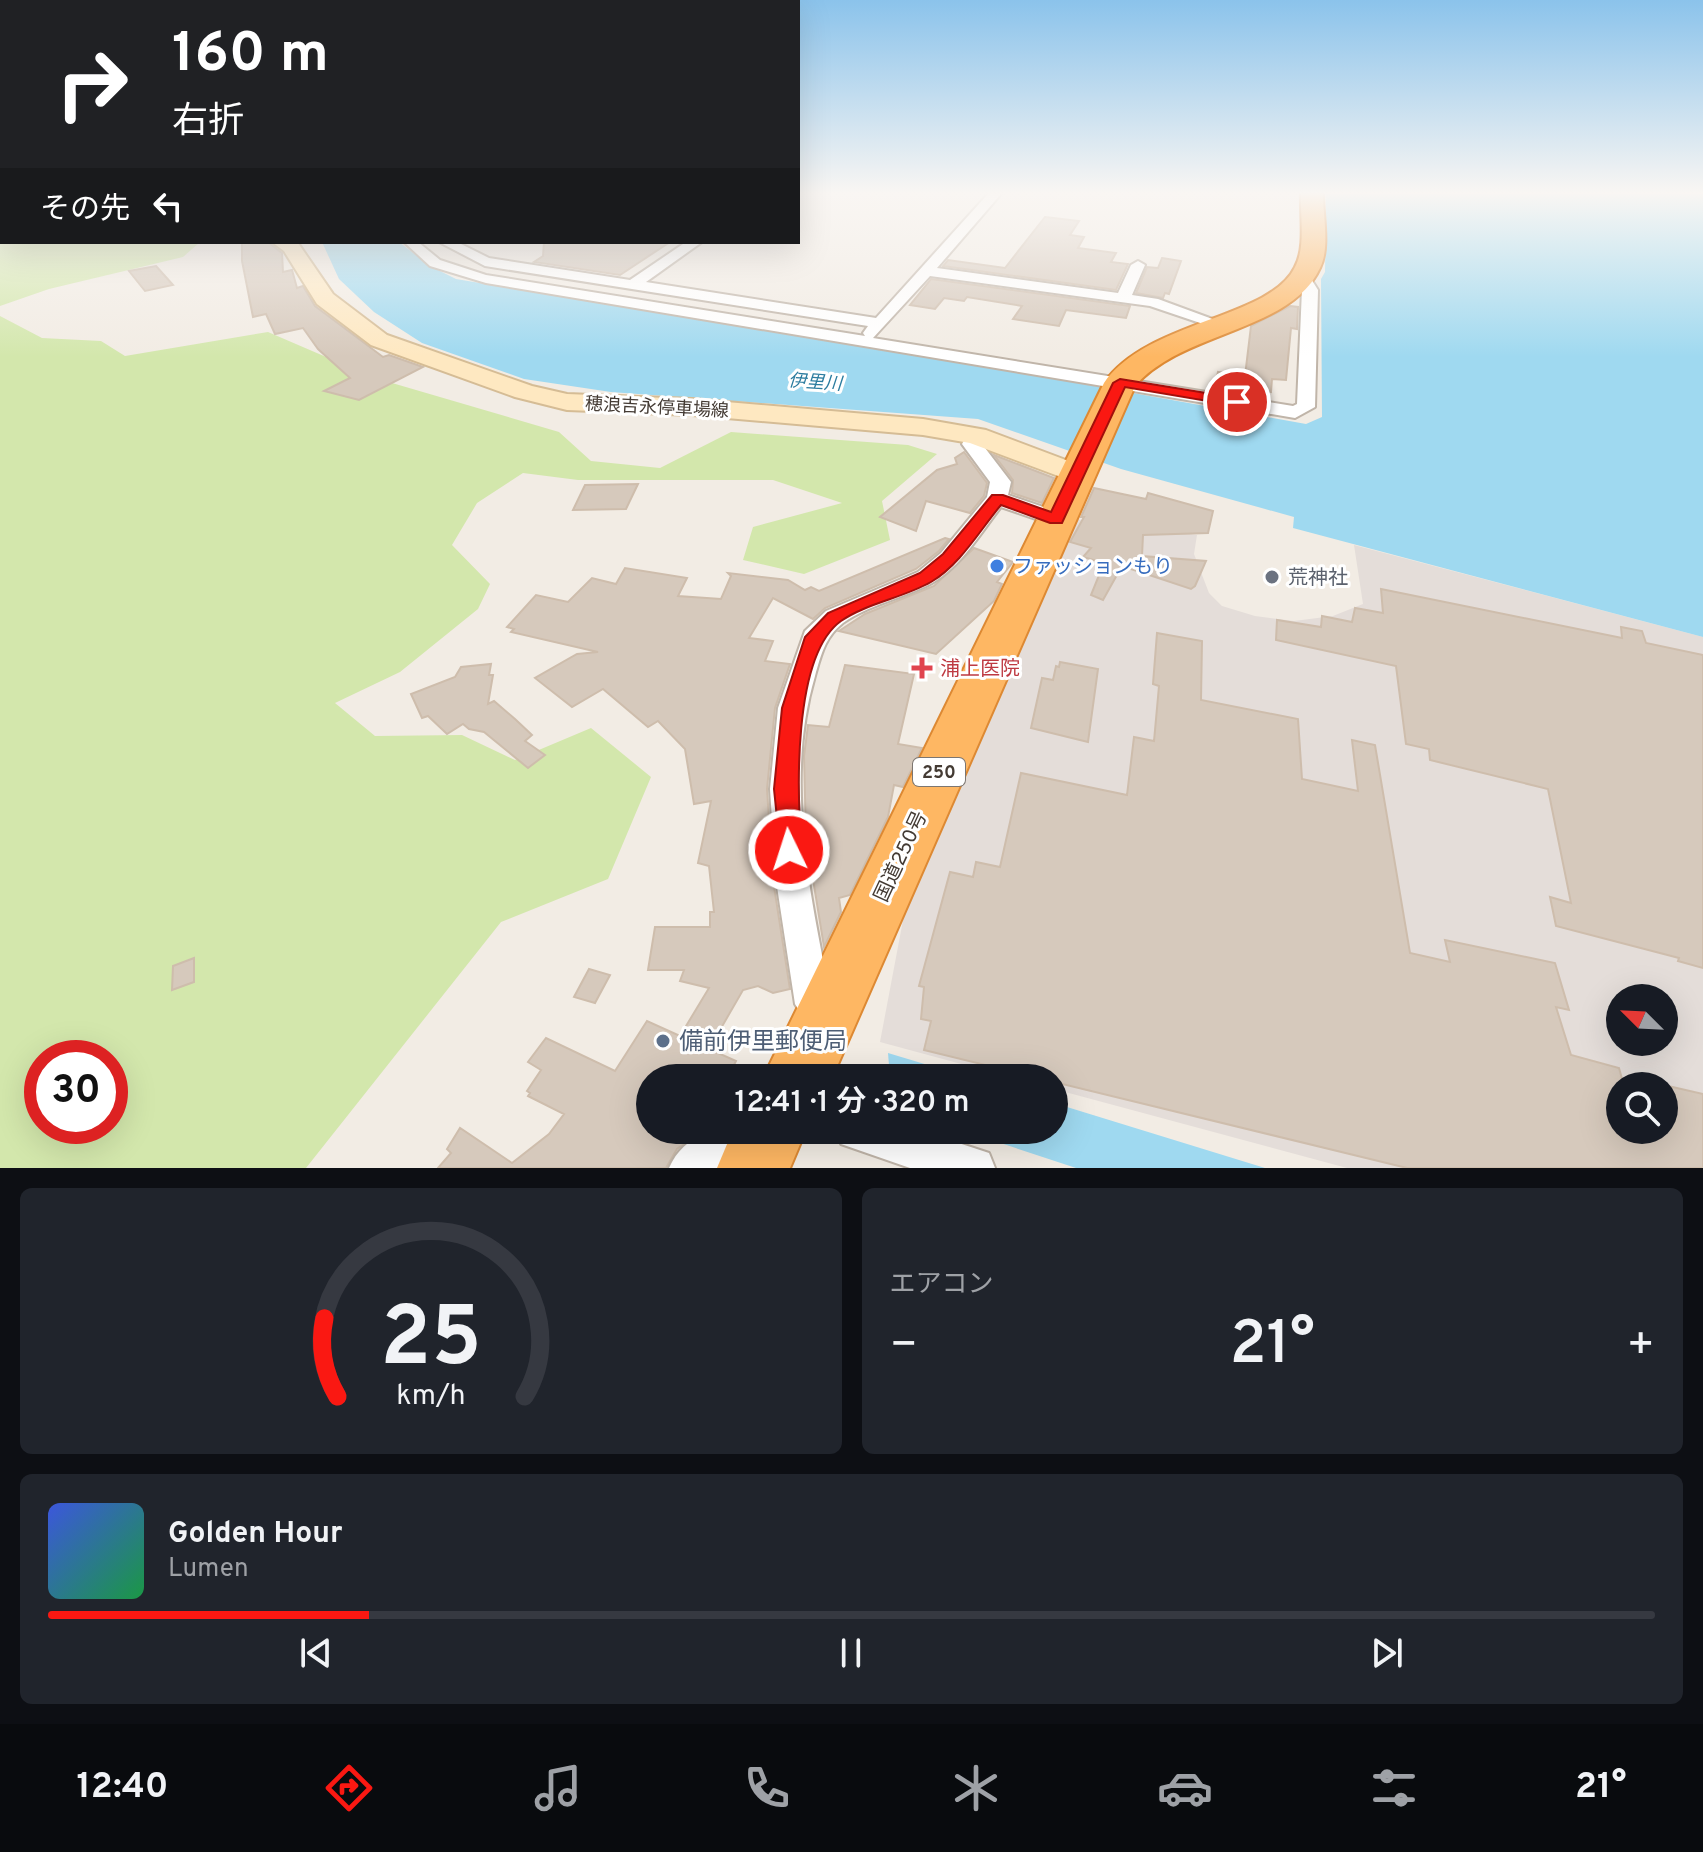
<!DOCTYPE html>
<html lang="ja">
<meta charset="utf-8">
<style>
body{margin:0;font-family:Overpass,"Noto Sans JP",sans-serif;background:#20242c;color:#f1f3f6;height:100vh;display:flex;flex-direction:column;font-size:30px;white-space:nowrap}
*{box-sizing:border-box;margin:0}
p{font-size:26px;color:#9ea1a6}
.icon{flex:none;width:44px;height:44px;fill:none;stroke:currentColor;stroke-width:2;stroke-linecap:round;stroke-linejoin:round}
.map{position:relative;height:1168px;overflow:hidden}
.panel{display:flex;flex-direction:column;gap:20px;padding:20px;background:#0d0f14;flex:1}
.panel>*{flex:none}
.hud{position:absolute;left:0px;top:0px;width:800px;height:244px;box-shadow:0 8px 32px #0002;background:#202124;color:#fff;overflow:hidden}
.needle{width:52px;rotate:294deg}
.tools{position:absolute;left:1606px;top:984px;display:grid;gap:16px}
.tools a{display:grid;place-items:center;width:72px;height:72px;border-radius:50%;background:#171b24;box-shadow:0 8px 32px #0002;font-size:40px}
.speed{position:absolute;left:24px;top:1040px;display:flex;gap:16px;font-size:40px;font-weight:700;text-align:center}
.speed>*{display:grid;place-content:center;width:104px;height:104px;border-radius:50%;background:#171b24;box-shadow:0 8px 32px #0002;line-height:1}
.speed .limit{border:12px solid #d22;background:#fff;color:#111}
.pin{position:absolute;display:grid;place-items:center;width:68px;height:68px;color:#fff;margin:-34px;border:4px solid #fff;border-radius:50%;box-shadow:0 2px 8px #0007}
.me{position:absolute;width:88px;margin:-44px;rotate:356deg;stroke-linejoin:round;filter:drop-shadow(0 0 6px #0008)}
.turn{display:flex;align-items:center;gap:28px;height:168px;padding:0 40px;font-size:36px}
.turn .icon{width:104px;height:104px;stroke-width:2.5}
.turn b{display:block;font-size:56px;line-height:68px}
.then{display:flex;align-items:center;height:76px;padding:0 40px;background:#0003;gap:16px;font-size:30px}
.big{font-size:60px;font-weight:600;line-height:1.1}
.panel .card{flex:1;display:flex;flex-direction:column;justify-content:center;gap:12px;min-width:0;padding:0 28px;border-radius:12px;background:#20242c}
.panel .dial{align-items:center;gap:0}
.dial svg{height:208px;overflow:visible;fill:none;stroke:#363941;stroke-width:7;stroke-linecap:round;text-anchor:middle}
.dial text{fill:#f1f3f6;stroke:none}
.song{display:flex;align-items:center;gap:24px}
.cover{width:96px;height:96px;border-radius:12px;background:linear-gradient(135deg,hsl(230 70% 55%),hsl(140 70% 35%))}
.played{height:8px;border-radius:4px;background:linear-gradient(90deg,#fa1812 20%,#363941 20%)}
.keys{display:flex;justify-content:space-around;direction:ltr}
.heat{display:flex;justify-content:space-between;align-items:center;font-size:44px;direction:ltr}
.panel .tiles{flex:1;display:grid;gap:20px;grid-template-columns:1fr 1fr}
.card:last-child{grid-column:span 2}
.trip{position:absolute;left:636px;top:1064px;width:432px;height:80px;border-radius:40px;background:#171b24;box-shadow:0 8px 32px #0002;font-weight:600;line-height:80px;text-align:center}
.tabs{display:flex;height:128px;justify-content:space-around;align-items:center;background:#090b0e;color:#9ea1a6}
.tabs .icon{width:56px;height:56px}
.tabs .current{color:#fa1812}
.tabs b{font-size:36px;color:#f1f3f6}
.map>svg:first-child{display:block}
.industrial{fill:#e4ddd9;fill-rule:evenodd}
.green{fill:#d3e7ac;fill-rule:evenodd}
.water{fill:#9fd9f0}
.building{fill:#d6c9bc;stroke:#cebdac;stroke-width:2}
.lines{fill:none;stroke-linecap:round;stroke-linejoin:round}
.street-casing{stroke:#c0b5a9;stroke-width:4}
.secondary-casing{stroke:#d5bc95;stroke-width:4}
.highway-casing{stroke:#dd8933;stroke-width:4}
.street{fill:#fff;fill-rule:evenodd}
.secondary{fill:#fee8c1;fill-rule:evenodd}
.highway{fill:#feb763;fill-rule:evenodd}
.route{fill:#fa1812;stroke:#a2100c;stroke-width:2}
.shop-dot{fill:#3f7fe0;stroke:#fff;stroke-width:3}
.worship-dot{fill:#6b7280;stroke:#fff;stroke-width:3}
.health-dot{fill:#e0444e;stroke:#fff;stroke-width:3}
.service-dot{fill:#5c6f8a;stroke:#fff;stroke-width:3}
.labels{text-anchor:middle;stroke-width:6;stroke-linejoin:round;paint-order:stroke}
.far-water-label{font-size:18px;font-style:italic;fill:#2b7c9f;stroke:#fff}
.far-street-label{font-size:18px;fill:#443b34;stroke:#fff}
.shield{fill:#fff;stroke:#7c7671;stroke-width:2}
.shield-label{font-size:18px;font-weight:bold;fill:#443b34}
.shop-label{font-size:20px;fill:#366cbe;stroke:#fff;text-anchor:start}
.worship-label{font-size:20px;fill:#5b616d;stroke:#fff;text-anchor:start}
.health-label{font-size:20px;fill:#be3a42;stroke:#fff;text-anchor:start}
.street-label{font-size:20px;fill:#443b34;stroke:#fff}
.near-service-label{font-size:24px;fill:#4e5e75;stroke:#fff;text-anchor:start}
</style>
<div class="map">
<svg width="1703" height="1168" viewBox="0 0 1703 1168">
<rect width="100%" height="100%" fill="#f2ece4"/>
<path class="industrial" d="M1075 519 1197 535 1194 554 1209 593 1222 606 1255 616 1294 621 1333 616 1363 604 1354 545 1703 637V1168H1347L1054 1089V1078H1013L880 1042 914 862ZM1620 998H1664V1042H1620ZM1620 1086H1664V1130H1620Z"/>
<g class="green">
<path d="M0 194 2 242H200L183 257 49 289 0 306Z"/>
<path d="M0 316 42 338 101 341 125 356 268 332 375 378 559 432 591 461 660 468 731 432 908 445 937 454 882 501 890 540 804 574 743 560 753 527 842 503 773 480H578L523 473 477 503 452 545 490 584 478 609 400 672 335 703 375 736 462 735 515 760 591 728 651 777 608 879 501 922 306 1168H0ZM42 1058H110V1126H42Z"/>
</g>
<g class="water">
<path d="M1326 194H1703V637L1293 528 1294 517 1121 469 978 419 611 392 524 379 422 343 374 312 339 279 322 242H399L430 266 456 279 1000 369 1306 424 1322 417 1321 279 1325 272Z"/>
<path d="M888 1053 971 1078H890Z"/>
<path d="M1054 1103 1265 1168H1076L961 1130H1054Z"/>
</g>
<g class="building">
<path d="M1045 217 1079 221 1070 235 1084 237 1078 248 1116 253 1111 262 1128 264 1116 290 943 266 948 260 1005 268Z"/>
<path d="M242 242 269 243 282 253 283 272 292 270 297 288 303 286 315 306 383 357 389 355 423 367 359 400 324 391 350 378 318 349 303 328 275 334 266 314 253 317 242 261Z"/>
<path d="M544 242H670L620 275 534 262 543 256Z"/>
<path d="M1162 258 1181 261 1169 294 1165 293 1163 298 1136 293 1147 267 1158 268Z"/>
<path d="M156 266 173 285 145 291 129 271Z"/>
<path d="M931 279 1130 306 1126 318 1066 310 1059 326 1013 319 1022 306 967 297 964 301 944 298 935 309 910 305Z"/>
<path d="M1290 306 1298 307 1297 329 1291 328 1286 380 1272 379 1271 392 1266 391 1265 398 1214 390 1218 372 1245 376 1251 326Z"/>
<path d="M964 452 987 483 984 496 970 513 926 501 916 531 880 517 937 470 957 464 955 458Z"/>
<path d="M994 455 1054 478 1042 503 1012 493 1013 480Z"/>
<path d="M638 484 626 509 573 510 585 485Z"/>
<path d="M1094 488 1146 499 1148 493 1213 511 1208 533 1143 535 1142 556 1206 561 1195 586 1191 589 1122 566 1103 600 1091 595 1104 563 1083 557 1091 548 1070 542 1084 517H1081Z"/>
<path d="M945 538 949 539 939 551 916 569 825 608 813 619 773 598 749 638 773 641 765 661 790 664 775 708 767 789 773 880 790 989 773 993 758 986 743 990 709 1049 736 1061 727 1078H650V1130L699 1133 677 1149 666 1168H438L451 1153 447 1149 460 1128 512 1163 549 1134 564 1114 528 1096 530 1093 527 1091 541 1070 528 1062 546 1038 615 1071 647 1021 680 1036 709 988 680 981 684 970H648L655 927H710V912H714L709 866 698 863 711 801 694 804 685 749 658 721 648 727 603 689 572 707 535 678 577 654 598 652 511 632 514 629 507 627 536 595 568 602 592 578 616 584 625 568 687 578 678 596 721 599 731 576 728 573 788 580 805 590 811 587 819 591Z"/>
<path d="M974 548 1013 562 997 582 1002 584 994 601 936 654 839 631 865 614 934 586Z"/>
<path d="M1381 589 1622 638 1621 627 1642 631 1646 643 1703 655V968L1678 961 1679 958 1556 926 1550 897 1571 903 1548 789 1430 760 1429 749 1406 744 1396 666 1276 640 1277 620 1321 627 1322 616 1352 622 1355 608 1383 613Z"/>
<path d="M1157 633 1202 641 1201 700 1298 719 1302 779 1358 791 1352 740 1375 745 1410 953 1450 962 1445 940 1555 963 1569 1010 1556 1007 1571 1055 1619 1068 1624 1086H1620V1130H1664V1085L1703 1094V1168H1407L1054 1082V1078H1038L924 1050 931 1021 921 1019 924 987 919 986 950 872 973 877 976 862 1000 867 1021 773 1127 795 1134 737 1154 741 1159 686 1153 684Z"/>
<path d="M1060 662 1098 669 1088 742 1031 728 1042 678 1053 680 1056 666 1059 667Z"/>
<path d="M491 664 489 675H493L488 704 494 701 515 719 532 735 525 741 545 755 528 768 484 732 469 729 463 724 447 734 428 716 422 718 411 694 455 677 461 667Z"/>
<path d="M845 665 914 674 898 744 922 748 903 787 894 785 888 817 850 895 839 898 841 912 824 947 806 836 804 756 808 725 829 727Z"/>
<path d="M194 958V982L172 990 173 966Z"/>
<path d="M589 969 610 975 595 1003 574 997Z"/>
</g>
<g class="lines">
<defs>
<g id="street">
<path d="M988 194H1001L937 268 1118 293 1131 265 1138 261 1145 265 1132 295 1158 299 1226 324 1218 329 1150 306 930 276 873 338 1293 406 1297 404 1302 290 1296 277 1303 273 1308 274 1318 290 1315 407 1295 418 486 283 430 266 404 242H418L440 260 486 275 865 336 863 333 868 326 485 266 439 242H457L489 258 630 280 686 242H702L646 282 876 318Z"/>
<path d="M976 430 986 436 982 444 1011 482 1008 495 1064 514 1067 519 1056 526 1001 507C981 532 961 567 932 583 904 598 868 605 843 623 825 637 821 655 815 676 784 781 810 891 830 996L837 1010 832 1022 819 1027 806 1022 795 1004 776 880 770 789 778 708 805 631 826 611 918 572 941 553 987 497 990 482 962 444 969 432Z"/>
<path d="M835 1130H919L989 1153 995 1168H910L841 1144Z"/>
<path d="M706 1133 754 1139 769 1145 775 1160 771 1168H669C677 1150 688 1141 706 1133Z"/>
</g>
<path id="secondary" d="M272 242 298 243 333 294 387 335 532 386 567 394 692 399 923 419 986 430 1087 468 1092 474 1087 480 1077 483 970 443 923 435 692 415 567 410 515 397 371 345 317 304 284 251Z"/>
<g id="highway">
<path d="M1301 194H1323C1323 216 1330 248 1320 268 1291 332 1182 331 1135 386L832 1078H763L1104 383C1148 320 1270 319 1295 267 1306 247 1300 216 1301 194Z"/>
<path d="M733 1130H806L790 1168H717Z"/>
</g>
</defs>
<use href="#street" class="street-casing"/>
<use href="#secondary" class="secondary-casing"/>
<use href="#highway" class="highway-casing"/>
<use href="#street" class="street"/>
<use href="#secondary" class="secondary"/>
<use href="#highway" class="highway"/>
</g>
<linearGradient id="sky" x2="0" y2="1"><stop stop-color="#8bc3eb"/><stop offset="0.54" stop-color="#f9f6f3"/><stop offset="1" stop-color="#f9f6f3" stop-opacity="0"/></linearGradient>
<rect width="1703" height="357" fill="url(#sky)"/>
<path class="route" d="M1120 379 1237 398 1244 402 1237 406 1125 387 1062 523H1050L1001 505C980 530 960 565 931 582 903 598 867 603 841 621 792 656 797 795 802 850L798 857 789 860 781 857 774 789 782 708 805 637 828 613 920 573 943 554 992 495H1003L1051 512 1113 383Z"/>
<circle class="shop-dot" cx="997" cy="566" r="8"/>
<circle class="worship-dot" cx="1272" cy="577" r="8"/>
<path class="health-dot" d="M918 656h8v8h8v8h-8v8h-8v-8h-8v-8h8z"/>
<circle class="service-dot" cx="663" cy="1041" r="8"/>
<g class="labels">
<g class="far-water-label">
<text transform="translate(815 382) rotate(4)" y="6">伊里川</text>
</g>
<g class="far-street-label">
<text transform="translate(657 407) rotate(3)" y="6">穂浪吉永停車場線</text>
</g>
<rect class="shield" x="913" y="758" width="52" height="28" rx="6"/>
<g class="shield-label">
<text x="939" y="778">250</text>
</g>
<g class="shop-label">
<text x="1013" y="573">ファッションもり</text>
</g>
<g class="worship-label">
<text x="1288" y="584">荒神社</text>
</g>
<g class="health-label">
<text x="940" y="675">浦上医院</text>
</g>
<g class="street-label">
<text transform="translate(900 856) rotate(-65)" y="7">国道250号</text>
</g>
<g class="near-service-label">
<text x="679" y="1049">備前伊里郵便局</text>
</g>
</g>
</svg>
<div class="tools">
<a><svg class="needle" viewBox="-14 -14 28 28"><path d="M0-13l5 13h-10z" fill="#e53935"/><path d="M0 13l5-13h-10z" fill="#9ea1a6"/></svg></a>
<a><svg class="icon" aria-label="search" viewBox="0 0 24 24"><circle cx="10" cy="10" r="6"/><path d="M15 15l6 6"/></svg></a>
</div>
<div class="speed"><div class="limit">30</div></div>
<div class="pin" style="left:1237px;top:402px;background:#d93025"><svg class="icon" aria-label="arrive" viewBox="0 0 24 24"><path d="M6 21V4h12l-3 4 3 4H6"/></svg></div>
<svg class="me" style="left:789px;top:850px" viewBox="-20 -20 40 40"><circle r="17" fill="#fa1812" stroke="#fff" stroke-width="3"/><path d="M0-11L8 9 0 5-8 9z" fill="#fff"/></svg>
<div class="trip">12:41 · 1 分 · 320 m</div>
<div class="hud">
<div class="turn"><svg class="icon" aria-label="right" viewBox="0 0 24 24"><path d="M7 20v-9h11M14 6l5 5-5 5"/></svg><div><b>160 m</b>右折</div></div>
<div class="then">その先<svg class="icon" aria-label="left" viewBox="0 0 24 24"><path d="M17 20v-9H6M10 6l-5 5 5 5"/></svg></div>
</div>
</div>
<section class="panel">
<div class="tiles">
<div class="card dial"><svg viewBox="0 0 100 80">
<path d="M14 69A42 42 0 1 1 86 69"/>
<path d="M14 69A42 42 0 0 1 9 39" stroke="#fa1812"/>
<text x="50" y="56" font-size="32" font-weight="700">25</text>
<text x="50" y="72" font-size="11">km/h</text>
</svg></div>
<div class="card"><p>エアコン</p>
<div class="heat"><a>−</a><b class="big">21°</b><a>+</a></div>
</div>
<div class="card">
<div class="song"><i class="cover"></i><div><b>Golden Hour</b><p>Lumen</p></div></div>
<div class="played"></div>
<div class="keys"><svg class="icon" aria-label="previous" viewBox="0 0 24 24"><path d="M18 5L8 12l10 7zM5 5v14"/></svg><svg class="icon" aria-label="pause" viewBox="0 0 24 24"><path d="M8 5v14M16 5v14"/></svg><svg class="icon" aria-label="next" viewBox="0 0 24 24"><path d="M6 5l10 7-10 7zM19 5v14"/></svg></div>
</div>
</div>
</section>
<nav class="tabs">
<b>12:40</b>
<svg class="icon current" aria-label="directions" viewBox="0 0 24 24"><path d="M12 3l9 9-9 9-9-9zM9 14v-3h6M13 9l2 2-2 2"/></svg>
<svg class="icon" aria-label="music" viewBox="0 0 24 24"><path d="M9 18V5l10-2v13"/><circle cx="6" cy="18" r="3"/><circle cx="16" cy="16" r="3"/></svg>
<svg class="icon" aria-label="phone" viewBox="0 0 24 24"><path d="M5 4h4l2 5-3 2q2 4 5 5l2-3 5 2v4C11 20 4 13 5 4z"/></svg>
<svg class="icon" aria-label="climate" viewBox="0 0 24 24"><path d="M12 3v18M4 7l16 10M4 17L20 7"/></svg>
<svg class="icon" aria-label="car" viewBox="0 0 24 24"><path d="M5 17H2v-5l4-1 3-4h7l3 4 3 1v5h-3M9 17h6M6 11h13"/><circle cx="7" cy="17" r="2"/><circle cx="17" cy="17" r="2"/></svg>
<svg class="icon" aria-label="filters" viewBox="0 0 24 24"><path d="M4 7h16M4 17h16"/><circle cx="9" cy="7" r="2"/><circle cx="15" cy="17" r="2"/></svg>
<b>21°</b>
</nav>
